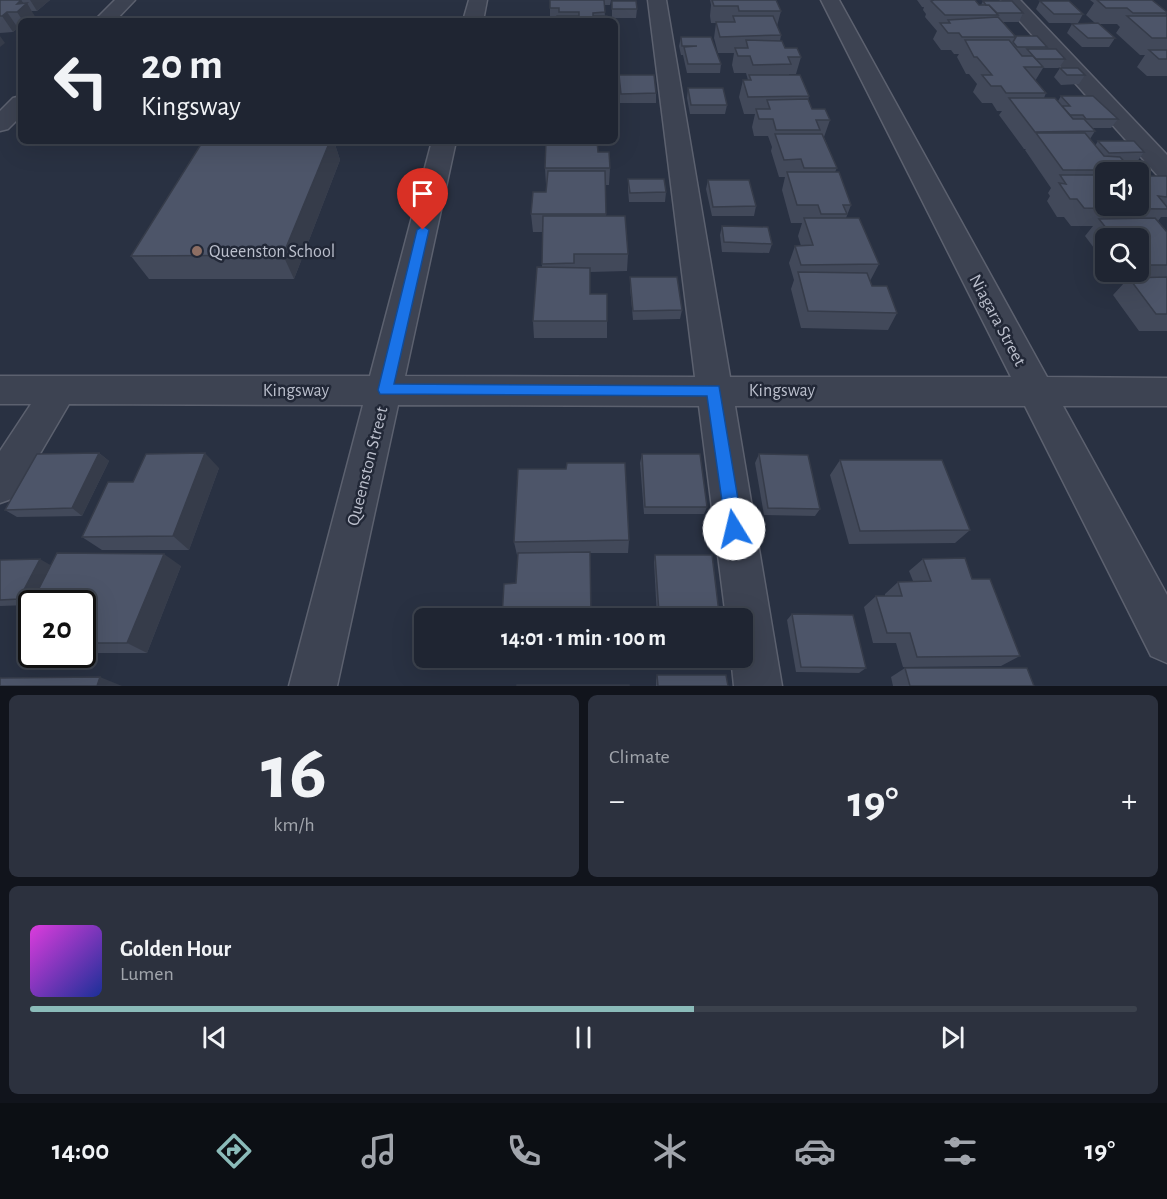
<!DOCTYPE html>
<meta charset="utf-8">
<style>
body{margin:0;font-family:"Alegreya Sans",sans-serif;background:#2c313e;color:#f1f3f6;height:100vh;display:flex;flex-direction:column;font-size:22px;white-space:nowrap}
*{box-sizing:border-box;margin:0}
p{font-size:20px;color:#a1a5ac}
.icon{flex:none;width:33px;height:33px;fill:none;stroke:currentColor;stroke-width:2;stroke-linecap:round;stroke-linejoin:round}
.map{position:relative;height:686px;overflow:hidden}
.side{display:flex;flex-direction:column;gap:9px;padding:9px;background:#11141c;flex:1}
.side>*{flex:none}
.top-card{position:absolute;left:18px;top:18px;width:600px;height:126px;border-radius:9px;box-shadow:0 6px 24px #0002,0 0 0 2px #3c424d;background:#1f2532;color:#f1f3f6;overflow:hidden}
.buttons{position:absolute;left:1095px;top:162px;display:grid;gap:12px}
.buttons a{display:grid;place-items:center;width:54px;height:54px;border-radius:9px;background:#1f2532;box-shadow:0 6px 24px #0002,0 0 0 2px #3c424d;font-size:30px}
.speed{position:absolute;left:18px;top:590px;display:flex;gap:12px;font-size:30px;font-weight:700;text-align:center}
.speed>*{display:grid;place-content:center;width:78px;height:78px;border-radius:50%;background:#1f2532;box-shadow:0 6px 24px #0002,0 0 0 2px #3c424d;line-height:1}
.speed .limit{border:3px solid #111;border-radius:9px;background:#fff;color:#111}
.pin{position:absolute;display:grid;place-items:center;width:51px;height:51px;color:#fff;margin:-62px -26px;border-radius:50% 50% 50% 0;rotate:-45deg;box-shadow:0 0 6px #0007}
.pin .icon{rotate:45deg}
.me{position:absolute;width:66px;margin:-33px;rotate:351deg;stroke-linejoin:round;filter:drop-shadow(0 0 4px #0008)}
.turn{display:flex;align-items:center;gap:21px;height:126px;padding:0 24px;font-size:27px}
.turn .icon{width:78px;height:78px;stroke-width:2.5}
.turn b{display:block;font-size:42px;line-height:51px}
.big{font-size:45px;font-weight:600;line-height:1.1}
.side .card{flex:1;display:flex;flex-direction:column;justify-content:center;gap:9px;min-width:0;padding:0 21px;border-radius:9px;background:#2c313e}
.side .dial{align-items:center;gap:0}
.dial b{font-size:78px;line-height:1}
.song{display:flex;align-items:center;gap:18px}
.cover{width:72px;height:72px;border-radius:9px;background:linear-gradient(135deg,hsl(300 70% 55%),hsl(230 70% 35%))}
.played{height:6px;border-radius:3px;background:linear-gradient(90deg,#8bbbb9 60%,#3c424d 60%)}
.keys{display:flex;justify-content:space-around;direction:ltr}
.heat{display:flex;justify-content:space-between;align-items:center;font-size:33px;direction:ltr}
.side .tiles{flex:1;display:grid;gap:9px;grid-template-columns:1fr 1fr}
.card:last-child{grid-column:span 2}
.trip{position:absolute;left:414px;top:608px;width:339px;height:60px;border-radius:9px;background:#1f2532;box-shadow:0 6px 24px #0002,0 0 0 2px #3c424d;font-weight:600;line-height:60px;text-align:center}
.tab-bar{display:flex;height:96px;justify-content:space-around;align-items:center;background:#0c0f14;color:#a1a5ac}
.tab-bar .icon{width:42px;height:42px}
.tab-bar .selected{color:#8bbbb9}
.tab-bar b{font-size:27px;color:#f1f3f6}
.map>svg:first-child{display:block}
.lines{fill:none;stroke-linecap:round;stroke-linejoin:round}
.minor-casing{stroke:#5c616f;stroke-width:3}
.minor{fill:#3d4352;fill-rule:evenodd}
.wall{fill:#42495a}
.shaded-wall{fill:#363c4a}
.building{fill:#4d5569;stroke:#363c4a;stroke-width:1.5}
.route{fill:#1a73e8;stroke:#114b97;stroke-width:1.5}
.education-dot{fill:#8d6e63;stroke:#222837;stroke-width:2}
.labels{text-anchor:middle;stroke-width:5;stroke-linejoin:round;paint-order:stroke}
.poi-label{font-size:18px;fill:#bbbfcc;stroke:#222837;text-anchor:start}
.street-label{font-size:18px;fill:#bbbfcc;stroke:#222837}
</style>
<div class="map">
<svg width="1167" height="686" viewBox="0 0 1167 686">
<rect width="100%" height="100%" fill="#293142"/>
<g class="lines">
<defs>
<g id="minor">
<path d="M115 0H135L115 21H94Z"/>
<path d="M469 0H487L483 21H463Z"/>
<path d="M648 0H666L730 377H1011L821 0H839L1047 377 1167 378V406H1063L1167 595V663L1151 656 1025 406H735L782 686H734L731 657H742V618H726L699 406 398 405 337 686H289L363 405 69 404 14 498 0 503V451L31 404H0V376H370L432 141H456L405 376 695 377Z"/>
<path d="M1001 0H1020L1167 155V178L1158 176Z"/>
<path d="M21 96V116L8 129 0 131V111L13 98Z"/>
</g>
</defs>
<use href="#minor" class="minor-casing"/>
<use href="#minor" class="minor"/>
</g>
<g class="wall">
<path d="M0 0H50L37 11H31L37 20 36 21H21V28H18L13 32 0 33Z"/>
<path d="M550 0H611L610 5H604L605 16 607 21H550Z"/>
<path d="M710 0H776L781 11 777 26 781 35 780 41 785 48 801 57 796 74H789V75L809 96 808 100 812 109 830 120 824 137 837 168 835 172 851 205 846 218 879 264 870 281 872 286 897 313 888 330 801 328 791 289 794 280 789 263 795 246H801L798 236 802 223H791L782 190 785 177H779L771 151 772 147 768 136H754L752 127 755 114H744L739 97 743 80H748L746 73H734L732 65 734 53H718L714 38 716 23H711L710 16 711 5Z"/>
<path d="M917 0H975L979 5H981L983 1 1023 13 1019 22H1003L1015 36 1047 47 1045 49 1065 59 1059 68H1043L1035 81 1046 93 1044 98 1058 101 1061 96 1118 119 1111 128H1092L1095 131 1090 139 1095 146 1098 141 1144 152 1137 162H1125L1132 170 1130 172H1106V206L1167 176V217H1161L1158 221 1167 232V331H1139L1113 295 1124 283H1119L1111 272H1138V238H1106V264L1085 236 1093 226H1071L1064 217H1057L1047 201 1050 196 1048 193 1051 188 1025 150 1026 149H1024L999 115 1002 111H997L992 103H982L973 92 977 84 969 74H966L957 57 959 54H954L951 50H941L933 39 937 31 925 17 926 14 923 10 924 7H922Z"/>
<path d="M1090 0H1152L1167 12 1166 16H1167V76H1147L1137 67 1145 55H1140L1116 33 1120 27 1117 24H1099L1115 38 1109 47H1082L1067 33 1072 24 1095 23 1086 15 1094 3Z"/>
<path d="M612 1 637 9 636 18H612Z"/>
<path d="M1040 1 1083 14 1078 23H1049L1036 9Z"/>
<path d="M681 37 721 64 720 73H687L683 55H681L679 46Z"/>
<path d="M1060 68 1085 75 1079 84 1061 85 1054 77Z"/>
<path d="M619 75 656 93V103H620Z"/>
<path d="M688 88 727 105 725 114H690L687 98Z"/>
<path d="M203 141H334L340 160 294 279H149L131 256Z"/>
<path d="M598 152 610 168 609 185H605L606 216 628 254 627 271 590 272V294L607 321V338H534L533 321 542 267 543 232H533L531 214 546 192 547 185H546L545 168Z"/>
<path d="M628 179 666 192 665 202H629L628 189Z"/>
<path d="M708 180 756 206 754 216H712L706 189Z"/>
<path d="M722 226 772 244 769 253 722 252 720 235Z"/>
<path d="M630 277 682 310 680 319 633 320 630 287Z"/>
<path d="M99 453 109 461 82 516 17 517 5 510Z"/>
<path d="M642 454 707 507 704 514H644L640 463Z"/>
<path d="M759 454 820 509 815 516 764 515 755 463Z"/>
<path d="M840 460 970 530 955 543 849 544 830 475Z"/>
<path d="M219 468 189 550H102L82 537 133 482Z"/>
<path d="M629 540 628 553H590L591 618H502L516 583 518 555H517L514 542Z"/>
<path d="M655 555 719 613 716 618H657L654 562Z"/>
<path d="M923 559 972 579 1020 656 1001 666 903 667 896 643H873L864 607 876 596H885V594L898 582 913 581 909 571Z"/>
<path d="M0 560 51 565 181 566 147 653H82V603H32V616L26 614 30 605 0 606Z"/>
<path d="M792 614 866 668 859 673 796 672 787 620Z"/>
<path d="M617 658 616 667 514 668 510 659Z"/>
<path d="M905 668 1034 686H893L891 677Z"/>
<path d="M657 675 728 686H656V680Z"/>
</g>
<g class="shaded-wall">
<path d="M21 0 25 5 27 3 37 20 36 21H23L17 12V4Z"/>
<path d="M30 0H50L37 11Z"/>
<path d="M7 12 18 28 13 32 2 16Z"/>
<path d="M0 36 5 43 0 47Z"/>
<path d="M330 141H334L340 160 294 279 283 255Z"/>
<path d="M99 453 109 461 82 516 72 508Z"/>
<path d="M205 453 219 468 189 550 173 536Z"/>
<path d="M164 554 181 566 147 653 127 643Z"/>
<path d="M40 559 52 566 32 605 19 599Z"/>
<path d="M100 677 122 686H97Z"/>
</g>
<g class="building">
<path d="M0 0H21L17 4 27 3 17 12H7L2 16H0Z"/>
<path d="M550 0H604L605 12 593 13V16H607V21H556L557 16H579V12H559V8H550Z"/>
<path d="M712 0H776L781 11H739L738 6H714Z"/>
<path d="M934 0H975L979 5H989L998 15H945L931 1Z"/>
<path d="M1097 0H1152L1167 12V13H1133L1127 8H1106Z"/>
<path d="M612 1H636L637 9H612Z"/>
<path d="M983 1H1012L1023 13H997L989 5H986Z"/>
<path d="M1040 1H1069L1083 14H1054Z"/>
<path d="M733 16H773L781 35 720 37 716 22H735Z"/>
<path d="M1127 16H1167V38H1152Z"/>
<path d="M998 17 1016 37H962L959 33H948L940 23H950L948 20Z"/>
<path d="M1098 23 1115 38H1088L1072 24Z"/>
<path d="M1015 36H1037L1047 47H1017L1013 42 1016 37Z"/>
<path d="M681 37H711L721 64H688L684 47 697 46H682Z"/>
<path d="M746 40 782 41 785 48H797L801 57H788L791 64 753 65 750 56H738L735 48H748Z"/>
<path d="M965 40H1009L1022 56H1033L1043 67H1024L1046 93H1006L1001 86H991L982 75H992L977 57H974Z"/>
<path d="M1027 49H1056L1065 59H1036Z"/>
<path d="M1149 50H1167V59H1159Z"/>
<path d="M1060 68H1078L1085 75H1067Z"/>
<path d="M619 75H654L656 93 621 94Z"/>
<path d="M749 75H800L809 96 748 97 743 80H751Z"/>
<path d="M688 88H723L727 105H691Z"/>
<path d="M1061 96H1093L1118 119H1086L1083 115H1070L1062 106H1070Z"/>
<path d="M1009 98H1055L1073 119H1084L1095 131 1035 132Z"/>
<path d="M808 99 812 109H825L830 120H816L820 130H776L773 119H759L756 109H770L767 100Z"/>
<path d="M1036 133H1085L1104 156 1120 157 1132 170H1063Z"/>
<path d="M775 134H822L837 168H804L801 159 784 160Z"/>
<path d="M203 141H330L283 255 131 256Z"/>
<path d="M546 141H597L598 152H609L610 168H545Z"/>
<path d="M1098 141H1134L1144 152 1109 153Z"/>
<path d="M548 171H605L606 214H531L533 192H546Z"/>
<path d="M787 172H839L851 205H843L847 214H821L818 205H797Z"/>
<path d="M1060 175H1106V206H1138V176H1167V197L1158 196 1167 207V209L1084 208 1077 199H1070L1059 183 1066 184Z"/>
<path d="M628 179H664L666 192 630 193Z"/>
<path d="M708 180H749L756 206 713 207Z"/>
<path d="M543 216H625L628 254H574V263L542 264Z"/>
<path d="M804 218H859L879 264 801 265 795 246 813 245Z"/>
<path d="M1155 218 1167 232V265H1138V238H1114L1099 219Z"/>
<path d="M722 226 768 227 772 244 724 242Z"/>
<path d="M537 267 590 268V294H607V321H533Z"/>
<path d="M798 272 867 273 872 286H887L897 313 808 311Z"/>
<path d="M630 277H677L682 310 633 311Z"/>
<path d="M1167 277V314H1156L1129 278Z"/>
<path d="M99 453 72 508 5 510 37 454Z"/>
<path d="M205 453 173 536 82 537 108 482H133L146 454Z"/>
<path d="M642 454H700L707 507H645Z"/>
<path d="M759 454 808 455 820 509 768 508Z"/>
<path d="M840 460H942L970 530 860 531Z"/>
<path d="M567 463H625L629 540 514 542 518 469H566Z"/>
<path d="M590 552 591 618 615 616V618H502L504 584 516 583 518 553Z"/>
<path d="M57 553 164 554 127 643H82V603H32V613L26 614Z"/>
<path d="M655 555H712L719 613H659Z"/>
<path d="M965 558 972 579H990L1020 656 917 657 910 633H887L876 596H902L898 582 931 581 923 559Z"/>
<path d="M40 559 19 599 0 600V560Z"/>
<path d="M792 614 853 615 866 668 801 667Z"/>
<path d="M511 657H617V658L510 659Z"/>
<path d="M905 668H1027L1034 686H910Z"/>
<path d="M657 675H726L728 686H658Z"/>
<path d="M100 677 97 686H0V678Z"/>
<rect x="517" y="685" width="112" height="1"/>
</g>
<path class="route" d="M423 226 429 230 394 384 719 386 743 529 740 534 734 537 728 534 726 529 707 396 380 394 378 390 417 230Z"/>
<circle class="education-dot" cx="197" cy="251" r="6"/>
<g class="labels">
<g class="poi-label">
<text x="209" y="257">Queenston School</text>
</g>
<g class="street-label">
<text transform="translate(998 320) rotate(62)" y="6">Niagara Street</text>
<text x="296" y="396">Kingsway</text>
<text x="782" y="396">Kingsway</text>
<text transform="translate(367 466) rotate(-76)" y="6">Queenston Street</text>
</g>
</g>
</svg>
<div class="buttons">
<a><svg class="icon" aria-label="sound" viewBox="0 0 24 24"><path d="M4 9h4l5-4v14l-5-4H4zM17 9q2 3 0 6"/></svg></a>
<a><svg class="icon" aria-label="search" viewBox="0 0 24 24"><circle cx="10" cy="10" r="6"/><path d="M15 15l6 6"/></svg></a>
</div>
<div class="speed"><div class="limit">20</div></div>
<div class="pin" style="left:423px;top:230px;background:#d93025"><svg class="icon" aria-label="arrive" viewBox="0 0 24 24"><path d="M6 21V4h12l-3 4 3 4H6"/></svg></div>
<svg class="me" style="left:734px;top:529px" viewBox="-20 -20 40 40"><circle r="19" fill="#fff"/><path d="M0-13L10 11 0 6-10 11z" fill="#1a73e8"/></svg>
<div class="trip">14:01 · 1 min · 100 m</div>
<div class="top-card">
<div class="turn"><svg class="icon" aria-label="left" viewBox="0 0 24 24"><path d="M17 20v-9H6M10 6l-5 5 5 5"/></svg><div><b>20 m</b>Kingsway</div></div>
</div>
</div>
<section class="side">
<div class="tiles">
<div class="card dial"><b>16</b><p>km/h</p></div>
<div class="card"><p>Climate</p>
<div class="heat"><a>−</a><b class="big">19°</b><a>+</a></div>
</div>
<div class="card">
<div class="song"><i class="cover"></i><div><b>Golden Hour</b><p>Lumen</p></div></div>
<div class="played"></div>
<div class="keys"><svg class="icon" aria-label="previous" viewBox="0 0 24 24"><path d="M18 5L8 12l10 7zM5 5v14"/></svg><svg class="icon" aria-label="pause" viewBox="0 0 24 24"><path d="M8 5v14M16 5v14"/></svg><svg class="icon" aria-label="next" viewBox="0 0 24 24"><path d="M6 5l10 7-10 7zM19 5v14"/></svg></div>
</div>
</div>
</section>
<nav class="tab-bar">
<b>14:00</b>
<svg class="icon selected" aria-label="directions" viewBox="0 0 24 24"><path d="M12 3l9 9-9 9-9-9zM9 14v-3h6M13 9l2 2-2 2"/></svg>
<svg class="icon" aria-label="music" viewBox="0 0 24 24"><path d="M9 18V5l10-2v13"/><circle cx="6" cy="18" r="3"/><circle cx="16" cy="16" r="3"/></svg>
<svg class="icon" aria-label="phone" viewBox="0 0 24 24"><path d="M5 4h4l2 5-3 2q2 4 5 5l2-3 5 2v4C11 20 4 13 5 4z"/></svg>
<svg class="icon" aria-label="climate" viewBox="0 0 24 24"><path d="M12 3v18M4 7l16 10M4 17L20 7"/></svg>
<svg class="icon" aria-label="car" viewBox="0 0 24 24"><path d="M5 17H2v-5l4-1 3-4h7l3 4 3 1v5h-3M9 17h6M6 11h13"/><circle cx="7" cy="17" r="2"/><circle cx="17" cy="17" r="2"/></svg>
<svg class="icon" aria-label="filters" viewBox="0 0 24 24"><path d="M4 7h16M4 17h16"/><circle cx="9" cy="7" r="2"/><circle cx="15" cy="17" r="2"/></svg>
<b>19°</b>
</nav>
